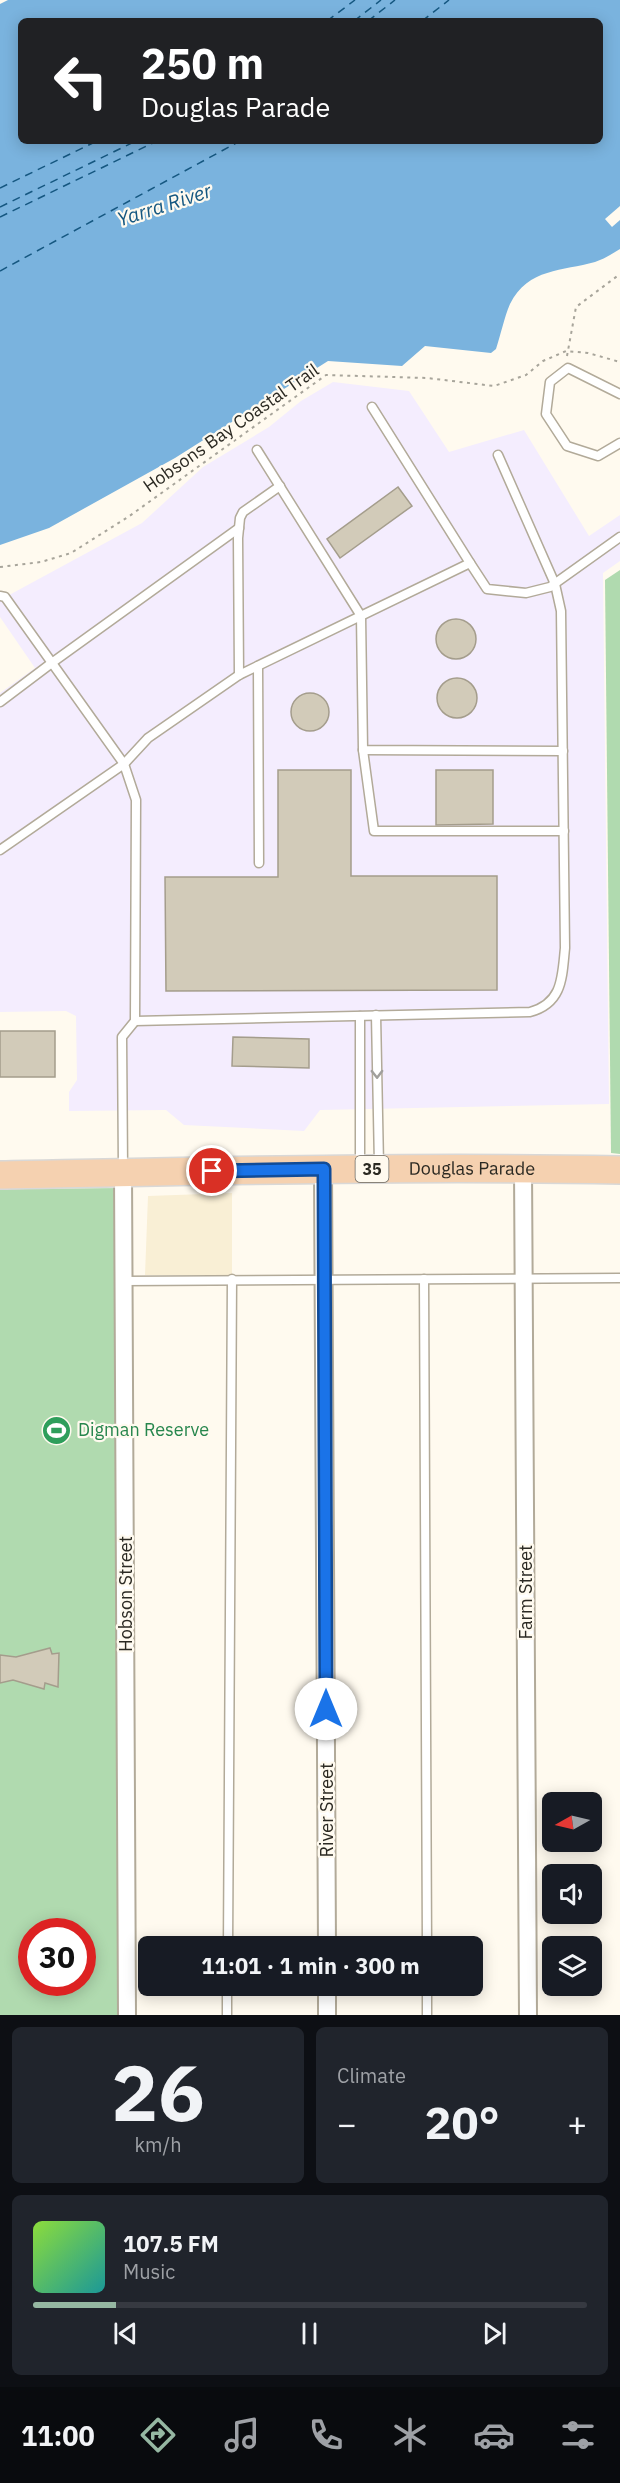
<!DOCTYPE html>
<meta charset="utf-8">
<style>
body{margin:0;font-family:"IBM Plex Sans",sans-serif;background:#20242c;color:#f1f3f6;height:100vh;display:flex;flex-direction:column;font-size:22px;white-space:nowrap}
*{box-sizing:border-box;margin:0}
p{font-size:20px;color:#9ea1a6}
.icon{flex:none;width:33px;height:33px;fill:none;stroke:currentColor;stroke-width:2;stroke-linecap:round;stroke-linejoin:round}
.map{position:relative;height:2015px;overflow:hidden}
.side{display:flex;flex-direction:column;gap:12px;padding:12px;background:#0d0f14;flex:1}
.side>*{flex:none}
.banner{position:absolute;left:18px;top:18px;width:585px;height:126px;border-radius:9px;box-shadow:0 3px 15px #0003;background:#202124;color:#fff;overflow:hidden}
.needle{width:39px;rotate:262deg}
.tools{position:absolute;left:542px;top:1792px;display:grid;gap:12px}
.tools a{display:grid;place-items:center;width:60px;height:60px;border-radius:9px;background:#171b24;box-shadow:0 3px 15px #0003;font-size:30px}
.speed{position:absolute;left:18px;top:1918px;display:flex;gap:12px;font-size:30px;font-weight:700;text-align:center}
.speed>*{display:grid;place-content:center;width:78px;height:78px;border-radius:50%;background:#171b24;box-shadow:0 3px 15px #0003;line-height:1}
.speed .limit{border:9px solid #d22;background:#fff;color:#111}
.pin{position:absolute;display:grid;place-items:center;width:51px;height:51px;color:#fff;margin:-26px;border:3px solid #fff;border-radius:50%;box-shadow:0 2px 6px #0007}
.me{position:absolute;width:66px;margin:-33px;rotate:0deg;stroke-linejoin:round;filter:drop-shadow(0 0 4px #0008)}
.turn{display:flex;align-items:center;gap:21px;height:126px;padding:0 24px;font-size:27px}
.turn .icon{width:78px;height:78px;stroke-width:2.5}
.turn b{display:block;font-size:42px;line-height:51px}
.big{font-size:45px;font-weight:800;line-height:1.1}
.side .tile{flex:1;display:flex;flex-direction:column;justify-content:center;gap:9px;min-width:0;padding:0 21px;border-radius:9px;background:#20242c}
.side .dial{align-items:center;gap:0}
.dial b{font-size:78px;line-height:1}
.song{display:flex;align-items:center;gap:18px}
.cover{width:72px;height:72px;border-radius:9px;background:linear-gradient(135deg,hsl(90 70% 55%),hsl(180 70% 35%))}
.played{height:6px;border-radius:3px;background:linear-gradient(90deg,#95b7a2 15%,#363941 15%)}
.keys{display:flex;justify-content:space-around;direction:ltr}
.heat{display:flex;justify-content:space-between;align-items:center;font-size:33px;direction:ltr}
.side .tiles{flex:1;display:grid;gap:12px;grid-template-columns:1fr 1fr}
.tile:last-child{grid-column:span 2}
.trip{position:absolute;left:138px;top:1936px;width:345px;height:60px;border-radius:9px;background:#171b24;box-shadow:0 3px 15px #0003;font-weight:800;line-height:60px;text-align:center}
.dock{display:flex;height:96px;justify-content:space-around;align-items:center;background:#090b0e;color:#9ea1a6}
.dock .icon{width:42px;height:42px}
.dock .on{color:#95b7a2}
.dock b{font-size:27px;color:#f1f3f6}
.map>svg:first-child{display:block}
.built{fill:#f9efd5}
.industrial{fill:#f4edfe}
.green{fill:#b0daaf;fill-rule:evenodd}
.water{fill:#7ab3de;fill-rule:evenodd}
.pier{fill:#fffaef}
.lines{fill:none;stroke-linecap:round;stroke-linejoin:round}
.ferry{stroke:#155780;stroke-width:1.5;stroke-dasharray:8 6;stroke-linecap:butt}
.building{fill:#d2cbb9;stroke:#a49d8c;stroke-width:1.5}
.service-casing{stroke:#b2aa99;stroke-width:11}
.minor-casing{stroke:#b2aa99;stroke-width:20}
.primary-casing{stroke:#d9d8d7;stroke-width:30}
.path{stroke:#a8a59b;stroke-width:2;stroke-dasharray:3 4.5;stroke-linecap:butt}
.service{stroke:#fff;stroke-width:8}
.minor{stroke:#fff;stroke-width:16}
.primary{stroke:#f5d1b0;stroke-width:27}
.oneway{stroke:#a09f9c}
.route-casing{stroke:#114b97;stroke-width:15}
.route{stroke:#1a73e8;stroke-width:10}
.labels{text-anchor:middle;stroke-width:4.5;stroke-linejoin:round;paint-order:stroke}
.shield{fill:#fffaef;stroke:#6b6860;stroke-width:1.5}
.shield-label{font-size:16px;font-weight:bold;fill:#2b2922}
.street-label{font-size:18px;fill:#2b2922;stroke:#fffaef}
.leisure-label{font-size:18px;fill:#27864d;stroke:#fffaef;text-anchor:start}
.water-label{font-size:20px;font-style:italic;fill:#155780;stroke:#fffaef}
</style>
<div class="map">
<svg width="620" height="2015" viewBox="0 0 620 2015">
<rect width="100%" height="100%" fill="#fffaef"/>
<path class="built" d="M232 1193V1275H145L148 1196Z"/>
<path class="industrial" d="M333 382 409 391 449 452 524 430 589 536 620 515V561L603 573 609 1104 320 1110 304 1131 184 1125 166 1110 69 1111V1092L77 1080 76 1016 66 1011 0 1012V693L35 668 0 617V600L142 523 203 467 269 427 301 401Z"/>
<g class="green">
<path d="M620 570V1154L611 1153 605 580Z"/>
<path d="M124 1188 128 2015H0V1189ZM32 1932H82V1983H32Z"/>
</g>
<path class="water" d="M8 0H620V249C612 254 604 259 595 262 563 271 528 268 510 304 504 318 501 334 496 349L491 353 425 346 402 366 328 361 175 458 49 528 0 545V4ZM21 21H600V141H21Z"/>
<path class="pier" d="M620 206V220L612 227 605 219Z"/>
<g class="lines">
<g class="ferry">
<path d="M327 21 355 0"/>
<path d="M354 21 381 0"/>
<path d="M368 21 395 0"/>
<path d="M422 21 449 0"/>
<path d="M0 188 97 141"/>
<path d="M0 207 136 141"/>
<path d="M0 217 157 141"/>
<path d="M0 271 240 141"/>
</g>
</g>
<g class="building">
<path d="M398 487 412 506 340 558 327 539Z"/>
<circle cx="456" cy="639" r="20"/>
<circle cx="457" cy="698" r="20"/>
<circle cx="310" cy="712" r="19"/>
<path d="M278 770H351V876H497V990L166 991 165 877H278Z"/>
<path d="M436 770H493V824L436 825Z"/>
<rect x="0" y="1031" width="55" height="46"/>
<path d="M233 1037 309 1039V1068L232 1066Z"/>
<path d="M50 1648 52 1654 59 1653 58 1687 45 1683 44 1689 13 1680 0 1683V1655L16 1657Z"/>
</g>
<g class="lines">
<defs>
<g id="service">
<path d="M620 394 568 368 550 382 546 414 567 446 598 456 620 443"/>
<path d="M372 407 470 563"/>
<path d="M257 450 361 616 363 750 563 751"/>
<path d="M0 596 5 597 124 764 136 800 135 1021 122 1037 123 1169"/>
<path d="M258 666 259 863"/>
<path d="M239 675 238 538 240 518 243 512 280 486"/>
<path d="M0 702 53 662 239 528"/>
<path d="M363 750 374 831H564"/>
<path d="M0 850 124 764 148 738 239 675 470 563 487 589 526 593 550 587 620 537"/>
<path d="M376 1015 379 1165"/>
<path d="M135 1021 530 1012C563 1003 562 977 565 948L561 611 555 584 498 455"/>
<path d="M360 1166V1016"/>
<path d="M424 1279 427 1947"/>
<path d="M123 1281 620 1278"/>
<path d="M228 1947 232 1279"/>
<path d="M427 1986V2015"/>
<path d="M227 2015V1986"/>
</g>
<g id="minor">
<path d="M523 1168 528 2015"/>
<path d="M323 1169 327 1947"/>
<path d="M123 1172 127 2015"/>
<path d="M327 1986V2015"/>
</g>
<g id="primary">
<path id="s1" d="M0 1175C207 1171 413 1166 620 1170"/>
</g>
</defs>
<use href="#service" class="service-casing"/>
<use href="#minor" class="minor-casing"/>
<use href="#primary" class="primary-casing"/>
<g class="path">
<path d="M567 356 576 307 620 274"/>
<path d="M0 567 41 562 71 553 128 517 326 375 427 378 494 386 526 375 543 361 566 351 588 353 620 362"/>
</g>
<use href="#service" class="service"/>
<use href="#minor" class="minor"/>
<use href="#primary" class="primary"/>
</g>
<defs><path id="oneway-chevron" d="M-2-3.5L2.5 0L-2 3.5" fill="none" stroke-width="1.6" stroke-linecap="round" stroke-linejoin="round" transform="scale(1.5)"/></defs>
<use class="oneway" href="#oneway-chevron" transform="translate(377 1074) rotate(89)"/>
<g class="lines">
<defs>
<path id="route" d="M212 1171 324 1169 326 1709"/>
</defs>
<use href="#route" class="route-casing"/>
<use href="#route" class="route"/>
</g>
<defs>
<symbol id="stadium-disc" viewBox="-11 -11 22 22"><circle r="9.5" fill="#2e9e5b" stroke="#fffaef"/><path d="M0-5a6.5 5 0 1 0 0 10a6.5 5 0 1 0 0-10ZM-3.5-1.8h7v3.6h-7Z" fill="#fff"/></symbol>
</defs>
<g fill-rule="evenodd">
<use href="#stadium-disc" x="40" y="1414" width="33" height="33"/>
</g>
<g class="labels">
<rect class="shield" x="355.5" y="1156" width="33" height="26" rx="4.5"/>
<g class="shield-label">
<text x="372" y="1175">35</text>
</g>
<g class="street-label">
<text transform="translate(231 428) rotate(-35)" y="6">Hobsons Bay Coastal Trail</text>
<text dy="6" stroke="none"><textPath href="#s1" startOffset="472">Douglas Parade</textPath></text>
<text transform="translate(526 1592) rotate(-90)" y="6">Farm Street</text>
<text transform="translate(126 1594) rotate(-90)" y="6">Hobson Street</text>
<text transform="translate(327 1810) rotate(-90)" y="6">River Street</text>
</g>
<g class="leisure-label">
<text x="78" y="1436">Digman Reserve</text>
</g>
<g class="water-label">
<text transform="translate(164 205) rotate(-18)" y="7">Yarra River</text>
</g>
</g>
</svg>
<div class="tools">
<a><svg class="needle" viewBox="-14 -14 28 28"><path d="M0-13l5 13h-10z" fill="#e53935"/><path d="M0 13l5-13h-10z" fill="#9ea1a6"/></svg></a>
<a><svg class="icon" aria-label="sound" viewBox="0 0 24 24"><path d="M4 9h4l5-4v14l-5-4H4zM17 9q2 3 0 6"/></svg></a>
<a><svg class="icon" aria-label="layers" viewBox="0 0 24 24"><path d="M12 4l9 5-9 5-9-5zM3 14l9 5 9-5"/></svg></a>
</div>
<div class="speed"><div class="limit">30</div></div>
<div class="pin" style="left:212px;top:1171px;background:#d93025"><svg class="icon" aria-label="arrive" viewBox="0 0 24 24"><path d="M6 21V4h12l-3 4 3 4H6"/></svg></div>
<svg class="me" style="left:326px;top:1709px" viewBox="-20 -20 40 40"><circle r="19" fill="#fff"/><path d="M0-13L10 11 0 6-10 11z" fill="#1a73e8"/></svg>
<div class="trip">11:01 · 1 min · 300 m</div>
<div class="banner">
<div class="turn"><svg class="icon" aria-label="left" viewBox="0 0 24 24"><path d="M17 20v-9H6M10 6l-5 5 5 5"/></svg><div><b>250 m</b>Douglas Parade</div></div>
</div>
</div>
<section class="side">
<div class="tiles">
<div class="tile dial"><b>26</b><p>km/h</p></div>
<div class="tile"><p>Climate</p>
<div class="heat"><a>−</a><b class="big">20°</b><a>+</a></div>
</div>
<div class="tile">
<div class="song"><i class="cover"></i><div><b>107.5 FM</b><p>Music</p></div></div>
<div class="played"></div>
<div class="keys"><svg class="icon" aria-label="previous" viewBox="0 0 24 24"><path d="M18 5L8 12l10 7zM5 5v14"/></svg><svg class="icon" aria-label="pause" viewBox="0 0 24 24"><path d="M8 5v14M16 5v14"/></svg><svg class="icon" aria-label="next" viewBox="0 0 24 24"><path d="M6 5l10 7-10 7zM19 5v14"/></svg></div>
</div>
</div>
</section>
<nav class="dock">
<b>11:00</b>
<svg class="icon on" aria-label="directions" viewBox="0 0 24 24"><path d="M12 3l9 9-9 9-9-9zM9 14v-3h6M13 9l2 2-2 2"/></svg>
<svg class="icon" aria-label="music" viewBox="0 0 24 24"><path d="M9 18V5l10-2v13"/><circle cx="6" cy="18" r="3"/><circle cx="16" cy="16" r="3"/></svg>
<svg class="icon" aria-label="phone" viewBox="0 0 24 24"><path d="M5 4h4l2 5-3 2q2 4 5 5l2-3 5 2v4C11 20 4 13 5 4z"/></svg>
<svg class="icon" aria-label="climate" viewBox="0 0 24 24"><path d="M12 3v18M4 7l16 10M4 17L20 7"/></svg>
<svg class="icon" aria-label="car" viewBox="0 0 24 24"><path d="M5 17H2v-5l4-1 3-4h7l3 4 3 1v5h-3M9 17h6M6 11h13"/><circle cx="7" cy="17" r="2"/><circle cx="17" cy="17" r="2"/></svg>
<svg class="icon" aria-label="filters" viewBox="0 0 24 24"><path d="M4 7h16M4 17h16"/><circle cx="9" cy="7" r="2"/><circle cx="15" cy="17" r="2"/></svg>
</nav>
